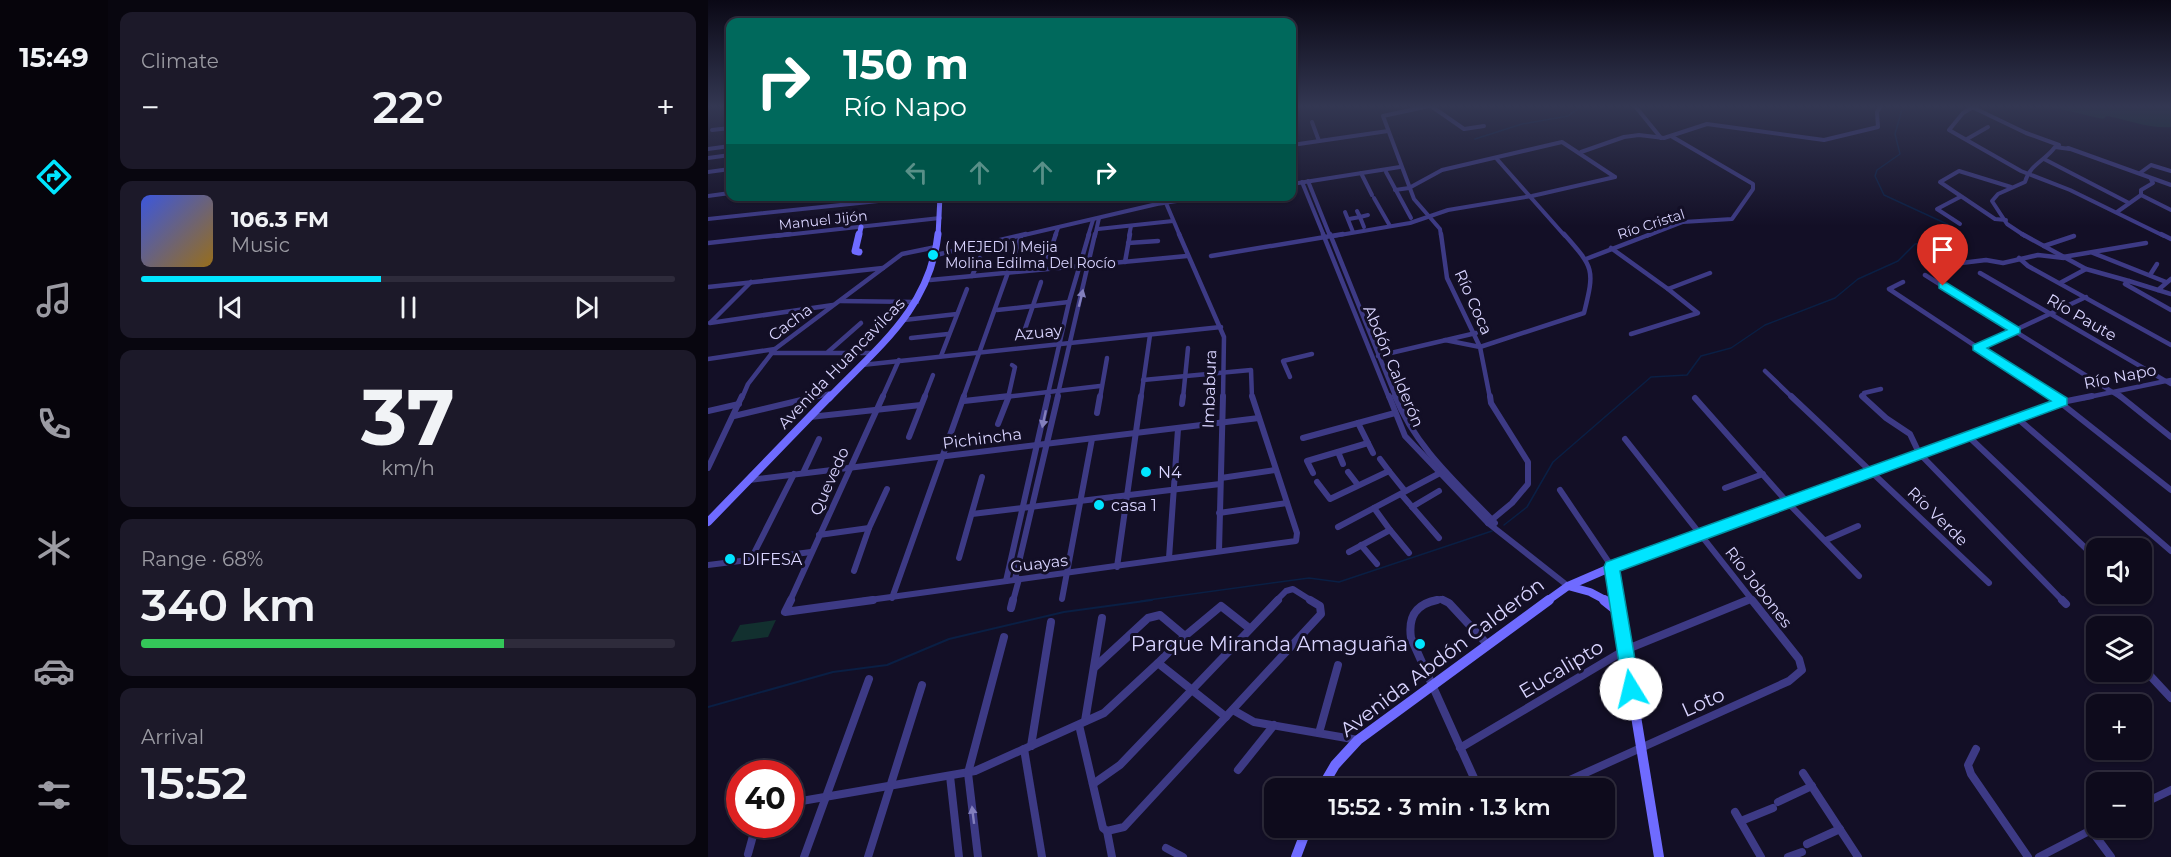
<!DOCTYPE html>
<meta charset="utf-8">
<style>
body{margin:0;font-family:Montserrat,sans-serif;background:#1c1929;color:#f1f3f6;height:100vh;display:flex;flex-direction:column;font-size:22px;white-space:nowrap}
*{box-sizing:border-box;margin:0}
p{font-size:20px;color:#9b9ba3}
.icon{flex:none;width:33px;height:33px;fill:none;stroke:currentColor;stroke-width:2;stroke-linecap:round;stroke-linejoin:round}
.map{position:relative;flex:1;overflow:hidden}
.panel{display:flex;flex-direction:column;gap:12px;padding:12px;background:#08060f;width:600px}
.panel>*{flex:none}
.top-card{position:absolute;left:18px;top:18px;width:570px;height:183px;border-radius:12px;box-shadow:0 2px 4px #0004,0 0 0 2px #2e2b3b;background:#00695c;color:#fff;overflow:hidden}
.fabs{position:absolute;left:1378px;top:538px;display:grid;gap:12px}
.fabs a{display:grid;place-items:center;width:66px;height:66px;border-radius:12px;background:#0e0b1c;box-shadow:0 2px 4px #0004,0 0 0 2px #2e2b3b;font-size:30px}
.speed{position:absolute;left:18px;top:760px;display:flex;gap:12px;font-size:30px;font-weight:700;text-align:center}
.speed>*{display:grid;place-content:center;width:78px;height:78px;border-radius:50%;background:#0e0b1c;box-shadow:0 2px 4px #0004,0 0 0 2px #2e2b3b;line-height:1}
.speed .limit{border:9px solid #d22;background:#fff;color:#111}
.pin{position:absolute;display:grid;place-items:center;width:51px;height:51px;color:#fff;margin:-62px -26px;border-radius:50% 50% 50% 0;rotate:-45deg;box-shadow:0 0 6px #0007}
.pin .icon{rotate:45deg}
.me{position:absolute;width:66px;margin:-33px;rotate:351deg;stroke-linejoin:round;filter:drop-shadow(0 0 4px #0008)}
.turn{display:flex;align-items:center;gap:21px;height:126px;padding:0 18px;font-size:27px}
.turn .icon{width:78px;height:78px;stroke-width:2.5}
.turn b{display:block;font-size:42px;line-height:51px}
.lanes{display:flex;align-items:center;height:57px;padding:0 18px;background:#0003;justify-content:center;gap:30px;direction:ltr}
.lanes .off{opacity:.35}
.big{font-size:45px;font-weight:600;line-height:1.1}
.panel .widget{flex:1;display:flex;flex-direction:column;justify-content:center;gap:9px;min-width:0;padding:0 21px;border-radius:12px;background:#1c1929}
.panel .dial{align-items:center;gap:0}
.dial b{font-size:78px;line-height:1}
.song{display:flex;align-items:center;gap:18px}
.cover{width:72px;height:72px;border-radius:9px;background:linear-gradient(135deg,hsl(230 70% 55%),hsl(40 70% 35%))}
.played{height:6px;border-radius:3px;background:linear-gradient(90deg,#00e5ff 45%,#2e2b3b 45%)}
.keys{display:flex;justify-content:space-around;direction:ltr}
.heat{display:flex;justify-content:space-between;align-items:center;font-size:33px;direction:ltr}
.charge{height:9px;border-radius:4px;background:linear-gradient(90deg,#34c759 68%,#2e2b3b 0)}
.trip{position:absolute;left:556px;top:778px;width:351px;height:60px;border-radius:12px;background:#0e0b1c;box-shadow:0 2px 4px #0004,0 0 0 2px #2e2b3b;font-weight:600;line-height:60px;text-align:center}
main{display:flex;flex:1;min-height:0}
.dock{display:flex;flex-direction:column;width:108px;justify-content:space-around;align-items:center;background:#06040b;color:#9b9ba3}
.dock .icon{width:42px;height:42px}
.dock .selected{color:#00e5ff}
.dock b{font-size:27px;color:#f1f3f6}
.map>svg:first-child{display:block}
.green{fill:#12302f}
.lines{fill:none;stroke-linecap:round;stroke-linejoin:round}
.stream-far1{stroke:#0a1f44;stroke-width:1.5}
.stream{stroke:#0a1f44;stroke-width:2}
.street-far3{stroke:#3d3a85;stroke-width:4}
.street-far2{stroke:#3d3a85;stroke-width:4.5}
.street-far1{stroke:#3d3a85;stroke-width:6}
.street{stroke:#3d3a85;stroke-width:8}
.secondary-far3{stroke:#6f6bff;stroke-width:5}
.secondary-far2{stroke:#6f6bff;stroke-width:7}
.secondary-far1{stroke:#6f6bff;stroke-width:8}
.secondary{stroke:#6f6bff;stroke-width:10}
.oneway{fill:#837fbc}
.route{fill:#00e5ff;stroke:#0095a6;stroke-width:1.5}
.poi-dot{fill:#00e5ff;stroke:#130f26;stroke-width:2}
.labels{text-anchor:middle;stroke-width:6;stroke-linejoin:round;paint-order:stroke}
.far-street-label{font-size:14px;fill:#d9d4ff;stroke:#130f26}
.far-poi-label{font-size:14px;fill:#d9d4ff;stroke:#130f26;text-anchor:start}
.street-label{font-size:16px;fill:#d9d4ff;stroke:#130f26}
.poi-label{font-size:16px;fill:#d9d4ff;stroke:#130f26;text-anchor:start}
.near-poi-label{font-size:20px;fill:#d9d4ff;stroke:#130f26;text-anchor:end}
.near-street-label{font-size:20px;fill:#d9d4ff;stroke:#130f26}
</style>
<main>
<nav class="dock">
<b>15:49</b>
<svg class="icon selected" aria-label="directions" viewBox="0 0 24 24"><path d="M12 3l9 9-9 9-9-9zM9 14v-3h6M13 9l2 2-2 2"/></svg>
<svg class="icon" aria-label="music" viewBox="0 0 24 24"><path d="M9 18V5l10-2v13"/><circle cx="6" cy="18" r="3"/><circle cx="16" cy="16" r="3"/></svg>
<svg class="icon" aria-label="phone" viewBox="0 0 24 24"><path d="M5 4h4l2 5-3 2q2 4 5 5l2-3 5 2v4C11 20 4 13 5 4z"/></svg>
<svg class="icon" aria-label="climate" viewBox="0 0 24 24"><path d="M12 3v18M4 7l16 10M4 17L20 7"/></svg>
<svg class="icon" aria-label="car" viewBox="0 0 24 24"><path d="M5 17H2v-5l4-1 3-4h7l3 4 3 1v5h-3M9 17h6M6 11h13"/><circle cx="7" cy="17" r="2"/><circle cx="17" cy="17" r="2"/></svg>
<svg class="icon" aria-label="filters" viewBox="0 0 24 24"><path d="M4 7h16M4 17h16"/><circle cx="9" cy="7" r="2"/><circle cx="15" cy="17" r="2"/></svg>
</nav>
<section class="panel">
<div class="widget"><p>Climate</p>
<div class="heat"><a>−</a><b class="big">22°</b><a>+</a></div>
</div>
<div class="widget">
<div class="song"><i class="cover"></i><div><b>106.3 FM</b><p>Music</p></div></div>
<div class="played"></div>
<div class="keys"><svg class="icon" aria-label="previous" viewBox="0 0 24 24"><path d="M18 5L8 12l10 7zM5 5v14"/></svg><svg class="icon" aria-label="pause" viewBox="0 0 24 24"><path d="M8 5v14M16 5v14"/></svg><svg class="icon" aria-label="next" viewBox="0 0 24 24"><path d="M6 5l10 7-10 7zM19 5v14"/></svg></div>
</div>
<div class="widget dial"><b>37</b><p>km/h</p></div>
<div class="widget"><p>Range · 68%</p><b class="big">340 km</b><div class="charge"></div></div>
<div class="widget"><p>Arrival</p><b class="big">15:52</b></div>
</section>
<div class="map">
<svg width="1463" height="857" viewBox="0 0 1463 857">
<rect width="100%" height="100%" fill="#130f26"/>
<g class="green">
<path d="M1339 106H1463V127C1442 129 1421 120 1399 116L1395 119Z"/>
<path d="M68 620 60 637 23 642 32 625Z"/>
</g>
<g class="lines">
<g class="stream-far1">
<path d="M767 139 814 124 860 116 874 106"/>
<path d="M796 525 819 507 845 462 943 377 979 375 993 356 1023 348 1057 325 1127 298 1150 279 1190 261 1207 244 1245 239 1247 235 1241 225 1176 195 1167 176 1169 170 1192 154 1187 134 1195 106"/>
<path d="M433 601 601 578 631 582 784 531"/>
</g>
<path class="stream" d="M0 707 125 672 179 665 241 639 356 612 444 600"/>
<g class="street-far3">
<path d="M721 106 675 116 706 199 732 229 733 236"/>
<path d="M723 106 756 129 776 126"/>
<path d="M927 106 953 138"/>
<path d="M1264 107 1318 133 1351 145"/>
<path d="M1265 107 1255 113 1241 130 1313 171 1362 190 1456 236"/>
<path d="M604 122 611 141"/>
<path d="M4 130 22 128"/>
<path d="M1259 139 1280 127"/>
<path d="M584 145 680 131"/>
<path d="M1360 148 1463 185"/>
<path d="M0 149 22 146"/>
<path d="M873 152 916 137 931 135 956 138 999 124 1116 140 1170 127 1169 112 1173 106"/>
<path d="M0 158 22 155"/>
<path d="M788 158 857 236"/>
<path d="M1336 159 1421 203"/>
<path d="M0 172 22 169"/>
<path d="M678 172 703 218"/>
<path d="M653 173 664 195"/>
<path d="M1432 173 1443 165 1463 171"/>
<path d="M600 181 622 236"/>
<path d="M594 182 616 236"/>
<path d="M584 184 692 167"/>
<path d="M687 190 701 188 734 170 854 142 907 177"/>
<path d="M1433 195 1463 210"/>
<path d="M0 196 22 193"/>
<path d="M1252 197 1229 209 1252 224"/>
<path d="M666 198 682 226"/>
<path d="M458 203 472 236"/>
<path d="M649 211 652 217 660 215"/>
<path d="M637 212 645 232"/>
<path d="M1409 212 1433 195V190L1445 183 1443 179"/>
<path d="M0 219 218 196"/>
<path d="M641 219 652 217 656 227"/>
<path d="M1298 220 1287 219 1232 182 1251 171 1303 187"/>
<path d="M390 229 465 221"/>
<path d="M68 236 232 218"/>
<path d="M312 236 449 204 502 196"/>
<path d="M347 236 350 228"/>
<path d="M380 236 385 220"/>
<path d="M387 236 391 218"/>
<path d="M421 236 423 226"/>
<path d="M626 236 702 223 740 210 824 196 907 177"/>
<path d="M939 236 975 222 1024 219 1045 189V184L963 136"/>
<path d="M1317 236 1299 224 1284 201 1290 194 1317 182C1322 164 1337 161 1347 147L1362 149"/>
</g>
<g class="street-far2">
<path d="M471 234 516 337 515 398"/>
<path d="M615 234 681 398"/>
<path d="M622 234 688 398"/>
<path d="M733 234 739 278 772 347 782 398"/>
<path d="M1314 234 1378 269 1352 283"/>
<path d="M1453 234 1463 239"/>
<path d="M0 243 82 234"/>
<path d="M420 243 450 241"/>
<path d="M1336 246 1366 236"/>
<path d="M903 248 960 289 1002 273"/>
<path d="M1385 253 1458 282"/>
<path d="M228 255 318 234"/>
<path d="M503 256 635 234"/>
<path d="M340 257 348 234"/>
<path d="M1355 257 1438 243"/>
<path d="M1311 258 1320 266 1463 345"/>
<path d="M878 259 943 234"/>
<path d="M417 262 422 234"/>
<path d="M1253 263 1278 260 1295 263 1330 255 1356 258"/>
<path d="M1378 269 1421 281"/>
<path d="M1272 273 1463 384"/>
<path d="M1217 275 1414 398"/>
<path d="M1442 275 1449 264"/>
<path d="M264 276 272 258"/>
<path d="M1463 279 1450 290 1421 281 1417 284 1463 310"/>
<path d="M222 280 479 256"/>
<path d="M1195 282 1181 289 1346 398"/>
<path d="M0 287 175 268"/>
<path d="M1450 290 1463 294"/>
<path d="M132 301 209 302"/>
<path d="M289 310 361 302"/>
<path d="M196 320 249 314"/>
<path d="M3 322 43 282"/>
<path d="M2 323 125 305"/>
<path d="M316 332 333 282"/>
<path d="M923 334 990 313 960 289"/>
<path d="M203 338 240 334"/>
<path d="M737 340 772 347 876 313C887 269 886 268 856 234"/>
<path d="M1269 348 1378 297"/>
<path d="M120 352 153 323"/>
<path d="M63 353H163"/>
<path d="M233 356 259 289"/>
<path d="M670 356 768 333"/>
<path d="M0 359 67 349"/>
<path d="M154 365 513 327"/>
<path d="M1057 371 1085 398"/>
<path d="M582 377 575 361 604 354"/>
<path d="M435 380 543 370 544 398"/>
<path d="M34 398 40 384 67 349 194 254 228 247"/>
<path d="M104 398 123 393"/>
<path d="M174 398 191 360"/>
<path d="M216 398 225 375"/>
<path d="M255 398 313 236"/>
<path d="M288 398 392 386"/>
<path d="M300 398 307 367 304 365"/>
<path d="M339 398 361 302 381 234"/>
<path d="M349 398 387 234"/>
<path d="M392 398 399 358"/>
<path d="M433 398 442 335"/>
<path d="M475 398 480 348"/>
<path d="M1156 398V393L1173 389"/>
<path d="M1376 398 1463 380"/>
</g>
<g class="street-far1">
<path d="M681 396 697 436 780 523 860 586"/>
<path d="M687 396C708 448 749 483 787 523"/>
<path d="M1083 396 1281 583"/>
<path d="M1154 396 1178 418 1202 434 1211 453 1355 601"/>
<path d="M1344 396 1463 490"/>
<path d="M1412 396 1463 437"/>
<path d="M987 398 1080 503 1151 576"/>
<path d="M256 401 301 396"/>
<path d="M474 404 475 396"/>
<path d="M0 411 31 404"/>
<path d="M389 413 392 396"/>
<path d="M26 416 110 396"/>
<path d="M102 417 213 405"/>
<path d="M1309 418 1463 551"/>
<path d="M650 423 665 453"/>
<path d="M290 424 301 396"/>
<path d="M1260 436 1389 559"/>
<path d="M201 437 217 396"/>
<path d="M595 438 687 413"/>
<path d="M917 439 1045 601"/>
<path d="M630 452 635 464"/>
<path d="M672 459 681 471"/>
<path d="M0 468 34 396"/>
<path d="M640 472 650 485"/>
<path d="M95 473 111 439"/>
<path d="M605 473 599 461 660 443"/>
<path d="M513 478 567 470"/>
<path d="M41 480 551 418"/>
<path d="M609 482 622 499 681 471 697 491"/>
<path d="M1017 488 1055 474"/>
<path d="M852 490 904 567 1354 402 1384 396"/>
<path d="M693 494 731 538"/>
<path d="M704 507 731 491"/>
<path d="M511 513 579 503"/>
<path d="M264 514 512 484"/>
<path d="M780 523 804 503 820 484V462L783 403 782 396"/>
<path d="M630 527 732 473"/>
<path d="M682 530 701 553"/>
<path d="M111 535 161 528"/>
<path d="M1118 540 1150 526"/>
<path d="M653 545 669 564"/>
<path d="M511 551 515 396"/>
<path d="M641 552 682 530 666 508"/>
<path d="M251 558 274 477"/>
<path d="M461 558 470 429"/>
<path d="M43 559 86 474"/>
<path d="M0 565 103 552"/>
<path d="M409 567 433 396"/>
<path d="M146 571 161 528 179 489"/>
<path d="M307 579 350 396"/>
<path d="M298 581 340 396"/>
<path d="M184 598 256 396"/>
<path d="M354 599 384 439"/>
<path d="M82 601 175 396"/>
<path d="M154 601 588 541 589 533 544 396"/>
<path d="M305 601 311 579"/>
<path d="M568 601 578 591 585 589 604 601"/>
<path d="M723 601 733 599 738 601"/>
<path d="M1036 601 1042 599"/>
</g>
<g class="street">
<path d="M83 600 77 612 165 600"/>
<path d="M729 600C708 604 700 617 703 638L771 789"/>
<path d="M735 600 741 603 779 644"/>
<path d="M1354 600 1358 604"/>
<path d="M303 608 305 600"/>
<path d="M477 636 513 606 541 628"/>
<path d="M387 667 440 618 452 615 477 636 450 663 518 717"/>
<path d="M1434 667 1463 698"/>
<path d="M525 710 546 722 650 740"/>
<path d="M377 721 394 618"/>
<path d="M371 725 395 828 399 831 416 827 613 614 612 606 602 600"/>
<path d="M611 733 630 665"/>
<path d="M323 746 343 622"/>
<path d="M752 748 917 650 1040 600"/>
<path d="M316 749 334 857"/>
<path d="M1268 749 1260 765 1263 774 1320 857"/>
<path d="M530 770 566 725"/>
<path d="M1095 773 1150 857"/>
<path d="M60 774 62 767"/>
<path d="M242 776 251 857"/>
<path d="M385 784 412 765 570 600"/>
<path d="M842 789 1081 681 1094 670 1091 659 1044 600"/>
<path d="M1070 802 1104 786"/>
<path d="M82 803 267 771 396 713 450 663"/>
<path d="M1434 804 1463 790"/>
<path d="M1027 812 1053 857"/>
<path d="M1033 821 1065 808"/>
<path d="M1383 830 1403 857"/>
<path d="M399 831 404 857"/>
<path d="M1099 844 1132 829"/>
<path d="M458 848 475 857"/>
<path d="M40 854 48 825"/>
<path d="M96 857 161 679"/>
<path d="M160 857 214 685"/>
<path d="M270 857 260 773 296 637"/>
<path d="M1080 857 1094 852"/>
<path d="M1331 857 1389 827"/>
</g>
<g class="secondary-far3">
<path d="M151 236 153 227"/>
<path d="M230 236 232 196"/>
</g>
<g class="secondary-far2">
<path d="M151 252 147 251 151 234"/>
<path d="M121 398C170 347 222 308 230 234"/>
</g>
<g class="secondary-far1">
<path d="M0 522 122 396"/>
<path d="M860 586 882 592 899 601"/>
<path d="M839 601 860 586 904 567 909 601"/>
</g>
<g class="secondary">
<path d="M896 600 911 612"/>
<path d="M909 600 951 857"/>
<path d="M613 789 627 765 650 740 841 600"/>
<path d="M588 857 599 828"/>
</g>
</g>
<defs><path id="oneway-solid" d="M-6-.8H1V-3.2L6.5 0L1 3.2V.8H-6Z" transform="scale(1.5)"/></defs>
<g class="oneway">
<use href="#oneway-solid" transform="translate(373 298) rotate(-76)"/>
<use href="#oneway-solid" transform="translate(336 419) rotate(102)"/>
<use href="#oneway-solid" transform="translate(265 815) rotate(-97)"/>
</g>
<linearGradient id="sky" x2="0" y2="1"><stop stop-color="#0a0815"/><stop offset="0.47" stop-color="#333752"/><stop offset="1" stop-color="#333752" stop-opacity="0"/></linearGradient>
<rect width="1463" height="226" fill="url(#sky)"/>
<path class="route" d="M1231 283H1239L1312 328V333L1279 348 1359 398V405L912 571 932 689 929 695 923 698 916 695 896 567 898 562 1343 401 1265 350V345L1299 330 1231 288Z"/>
<g class="poi-dot">
<circle cx="225" cy="255" r="6"/>
<circle cx="438" cy="472" r="6"/>
<circle cx="391" cy="505" r="6"/>
<circle cx="22" cy="559" r="6"/>
<circle cx="712" cy="644" r="6"/>
</g>
<g class="labels">
<g class="far-street-label">
<text transform="translate(115 220) rotate(-6)" y="5">Manuel Jijón</text>
<text transform="translate(943 224) rotate(-18)" y="5">Río Cristal</text>
</g>
<g class="far-poi-label">
<text x="237" y="252">( MEJEDI ) Mejia<tspan x="237" dy="16">Molina Edilma Del Rocío</tspan></text>
</g>
<g class="street-label">
<text transform="translate(766 302) rotate(66)" y="6">Río Coca</text>
<text transform="translate(1374 317) rotate(30)" y="6">Río Paute</text>
<text transform="translate(82 322) rotate(-37)" y="6">Cacha</text>
<text transform="translate(330 332) rotate(-6)" y="6">Azuay</text>
<text transform="translate(133 363) rotate(-46)" y="6">Avenida Huancavilcas</text>
<text transform="translate(686 366) rotate(67)" y="6">Abdón Calderón</text>
<text transform="translate(1412 376) rotate(-11)" y="6">Río Napo</text>
<text transform="translate(501 389) rotate(-88)" y="6">Imbabura</text>
<text transform="translate(274 438) rotate(-7)" y="6">Pichincha</text>
<text transform="translate(121 481) rotate(-66)" y="6">Quevedo</text>
<text transform="translate(1230 516) rotate(44)" y="6">Río Verde</text>
<text transform="translate(331 563) rotate(-7)" y="6">Guayas</text>
<text transform="translate(1051 587) rotate(52)" y="6">Río Jobones</text>
</g>
<g class="poi-label">
<text x="450" y="478">N4</text>
<text x="403" y="511">casa 1</text>
<text x="34" y="565">DIFESA</text>
</g>
<g class="near-poi-label">
<text x="700" y="651">Parque Miranda Amaguaña</text>
</g>
<g class="near-street-label">
<text transform="translate(734 657) rotate(-37)" y="7">Avenida Abdón Calderón</text>
<text transform="translate(853 669) rotate(-31)" y="7">Eucalipto</text>
<text transform="translate(995 702) rotate(-24)" y="7">Loto</text>
</g>
</g>
</svg>
<div class="fabs">
<a><svg class="icon" aria-label="sound" viewBox="0 0 24 24"><path d="M4 9h4l5-4v14l-5-4H4zM17 9q2 3 0 6"/></svg></a>
<a><svg class="icon" aria-label="layers" viewBox="0 0 24 24"><path d="M12 4l9 5-9 5-9-5zM3 14l9 5 9-5"/></svg></a>
<a>+</a>
<a>−</a>
</div>
<div class="speed"><div class="limit">40</div></div>
<div class="pin" style="left:1235px;top:286px;background:#d93025"><svg class="icon" aria-label="arrive" viewBox="0 0 24 24"><path d="M6 21V4h12l-3 4 3 4H6"/></svg></div>
<svg class="me" style="left:923px;top:689px" viewBox="-20 -20 40 40"><circle r="19" fill="#fff"/><path d="M0-13L10 11 0 6-10 11z" fill="#00e5ff"/></svg>
<div class="trip">15:52 · 3 min · 1.3 km</div>
<div class="top-card">
<div class="turn"><svg class="icon" aria-label="right" viewBox="0 0 24 24"><path d="M7 20v-9h11M14 6l5 5-5 5"/></svg><div><b>150 m</b>Río Napo</div></div>
<div class="lanes"><svg class="icon off" aria-label="left" viewBox="0 0 24 24"><path d="M17 20v-9H6M10 6l-5 5 5 5"/></svg><svg class="icon off" aria-label="ahead" viewBox="0 0 24 24"><path d="M12 20V5M6 11l6-6 6 6"/></svg><svg class="icon off" aria-label="ahead" viewBox="0 0 24 24"><path d="M12 20V5M6 11l6-6 6 6"/></svg><svg class="icon" aria-label="right" viewBox="0 0 24 24"><path d="M7 20v-9h11M14 6l5 5-5 5"/></svg></div>
</div>
</div>
</main>
